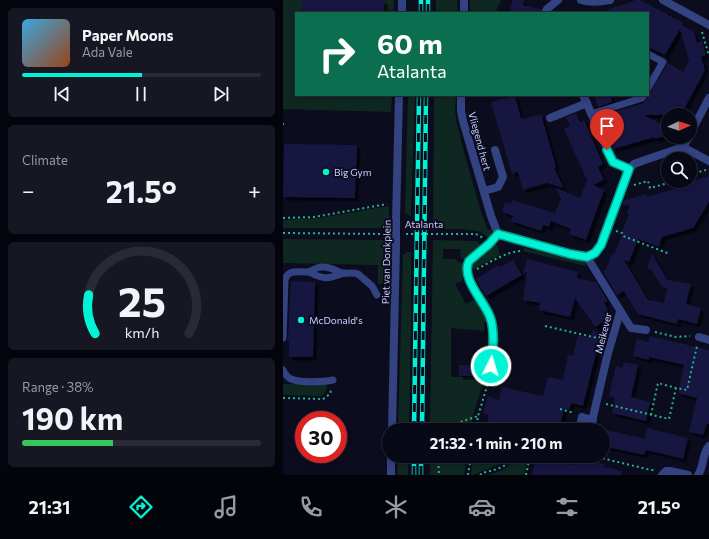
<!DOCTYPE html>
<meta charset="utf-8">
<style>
body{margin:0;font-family:Commissioner,sans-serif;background:#161723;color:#f1f3f6;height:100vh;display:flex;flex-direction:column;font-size:15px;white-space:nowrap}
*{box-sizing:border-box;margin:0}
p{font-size:13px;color:#989aa1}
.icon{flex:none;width:22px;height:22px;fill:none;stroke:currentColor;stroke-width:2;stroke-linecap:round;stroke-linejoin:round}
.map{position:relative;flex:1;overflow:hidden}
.details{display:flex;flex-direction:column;gap:8px;padding:8px;background:#04050c;width:283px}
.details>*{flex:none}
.hud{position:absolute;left:12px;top:12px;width:354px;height:84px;border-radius:0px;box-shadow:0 2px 6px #0003,0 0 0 1px #292a35;background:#0b6e4f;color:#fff;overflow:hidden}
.needle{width:26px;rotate:87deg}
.controls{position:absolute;left:378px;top:108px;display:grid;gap:8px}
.controls a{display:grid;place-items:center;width:36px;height:36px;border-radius:50%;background:#080916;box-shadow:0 2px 6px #0003,0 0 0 1px #292a35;font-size:20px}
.speed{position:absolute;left:12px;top:411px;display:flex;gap:8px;font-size:20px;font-weight:700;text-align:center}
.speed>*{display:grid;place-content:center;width:52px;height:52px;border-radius:50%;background:#080916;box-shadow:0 2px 6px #0003,0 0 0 1px #292a35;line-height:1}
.speed .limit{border:6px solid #d22;background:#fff;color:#111}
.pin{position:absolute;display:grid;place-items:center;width:34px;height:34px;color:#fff;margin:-41px -17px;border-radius:50% 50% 50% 0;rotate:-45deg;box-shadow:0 0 4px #0007}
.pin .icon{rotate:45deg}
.me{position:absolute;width:44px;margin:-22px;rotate:5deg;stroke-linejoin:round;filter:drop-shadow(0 0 3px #0008)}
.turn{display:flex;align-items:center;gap:14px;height:84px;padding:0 16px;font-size:18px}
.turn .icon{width:52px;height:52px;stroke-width:2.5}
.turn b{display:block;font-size:28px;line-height:34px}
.big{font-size:30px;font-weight:700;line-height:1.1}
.details .widget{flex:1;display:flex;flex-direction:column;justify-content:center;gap:6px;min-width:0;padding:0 14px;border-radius:6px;background:#161723}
.details .dial{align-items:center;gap:0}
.dial svg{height:104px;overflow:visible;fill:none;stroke:#292a35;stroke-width:7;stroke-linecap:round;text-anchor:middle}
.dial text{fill:#f1f3f6;stroke:none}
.song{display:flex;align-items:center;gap:12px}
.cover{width:48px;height:48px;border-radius:6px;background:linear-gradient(135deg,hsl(200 70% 55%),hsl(20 70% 35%))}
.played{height:4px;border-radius:2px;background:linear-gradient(90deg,#00f3d4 50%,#292a35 50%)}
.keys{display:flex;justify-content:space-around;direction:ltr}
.heat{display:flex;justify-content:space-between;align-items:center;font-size:22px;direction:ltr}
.charge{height:6px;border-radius:3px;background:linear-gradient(90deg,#34c759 38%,#292a35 0)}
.trip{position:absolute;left:99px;top:423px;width:228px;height:40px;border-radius:20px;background:#080916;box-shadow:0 2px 6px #0003,0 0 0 1px #292a35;font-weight:700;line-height:40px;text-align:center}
.dock{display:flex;height:64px;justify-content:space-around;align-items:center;background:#030409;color:#989aa1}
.dock .icon{width:28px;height:28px}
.dock .active{color:#00f3d4}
.dock b{font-size:18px;color:#f1f3f6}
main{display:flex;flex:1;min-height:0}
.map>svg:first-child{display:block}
.green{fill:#0e2821}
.building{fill:#161740;filter:url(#shadow)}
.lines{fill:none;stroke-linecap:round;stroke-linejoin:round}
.path{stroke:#27b48b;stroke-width:2;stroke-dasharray:2 3;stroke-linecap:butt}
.lane{stroke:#334280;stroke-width:7}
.street{stroke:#334280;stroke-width:8}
.rail-casing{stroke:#00f3d4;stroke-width:4.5}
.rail{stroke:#0b0c1e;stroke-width:3;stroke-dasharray:9;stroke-linecap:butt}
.street-bridge{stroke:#334280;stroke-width:8}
.route-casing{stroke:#009e8a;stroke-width:10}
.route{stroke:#00f3d4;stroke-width:7}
.poi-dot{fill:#00f3d4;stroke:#0b0c1e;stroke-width:1.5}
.labels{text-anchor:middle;stroke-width:4;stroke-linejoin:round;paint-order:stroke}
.street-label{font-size:10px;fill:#c8ceff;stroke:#0b0c1e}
.poi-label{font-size:10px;fill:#c8ceff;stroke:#0b0c1e;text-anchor:start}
</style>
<main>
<section class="details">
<div class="widget">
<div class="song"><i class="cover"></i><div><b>Paper Moons</b><p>Ada Vale</p></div></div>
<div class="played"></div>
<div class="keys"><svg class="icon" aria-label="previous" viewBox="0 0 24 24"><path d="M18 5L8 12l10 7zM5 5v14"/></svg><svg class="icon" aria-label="pause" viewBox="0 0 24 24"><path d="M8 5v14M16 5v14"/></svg><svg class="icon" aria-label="next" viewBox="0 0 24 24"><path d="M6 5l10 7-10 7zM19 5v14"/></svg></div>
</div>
<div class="widget"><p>Climate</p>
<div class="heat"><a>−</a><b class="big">21.5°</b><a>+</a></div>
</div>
<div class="widget dial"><svg viewBox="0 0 100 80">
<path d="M14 69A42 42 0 1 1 86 69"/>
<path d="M14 69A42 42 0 0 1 9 39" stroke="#00f3d4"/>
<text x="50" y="56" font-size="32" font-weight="700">25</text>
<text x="50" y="72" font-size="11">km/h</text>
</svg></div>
<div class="widget"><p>Range · 38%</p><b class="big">190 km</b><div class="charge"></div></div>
</section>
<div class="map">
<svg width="426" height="475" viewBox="0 0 426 475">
<defs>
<filter id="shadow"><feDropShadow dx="3.5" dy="3.5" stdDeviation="0" flood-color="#0009"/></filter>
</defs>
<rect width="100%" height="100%" fill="#0b0c1e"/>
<g class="green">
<path d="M0 0H111L110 13H13V95H109L108 112 0 109Z"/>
<path d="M153 0H174L175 13H153Z"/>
<path d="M187 0H218L212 13H187Z"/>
<path d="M125 95H132L128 216H127L122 213Z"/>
<path d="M151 95H173L172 111 174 124 181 152 198 212 205 230 209 229 208 236 205 238C195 227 191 233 180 229H150Z"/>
<path d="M106 206V228H0V220L37 218Z"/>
<path d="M0 239 106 240 104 279C102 284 100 284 95 284V265L0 263Z"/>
<path d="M150 240 193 241 198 245 183 260 178 258 177 249H160V259H171L180 264 179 269 180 280 172 284 183 304 194 299 205 321 201 322V331L168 328V377H202C197 395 190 412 187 430H147Z"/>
<path d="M213 243 217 255 187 271 188 267 190 264Z"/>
<path d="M241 248 302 262 303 264 302 266 240 251Z"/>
<path d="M123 252H128V323L126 430H115L120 254H123Z"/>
<path d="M0 384H42L44 385C44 390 42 393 38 396L0 395Z"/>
<path d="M115 456H125V475H114Z"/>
<path d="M147 456H184L181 475H147Z"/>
<path d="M190 456H228L222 462 190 475H188Z"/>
<path d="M234 456H246L241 475H203C217 472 226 469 234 456Z"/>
</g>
<g class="building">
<path d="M19 0H101V13H18Z"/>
<path d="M230 0H241L240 5 258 9 257 13H226Z"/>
<path d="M351 0H357L400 23 399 25 411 32 414 43 419 41 423 55 418 57 422 70 398 115H361L385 128V135L372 139V137L330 149 323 133 337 129 333 115H324V114L361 103 365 98 366 93 369 90 385 63 400 72 406 61 397 29 382 55 365 47V13H321V11L351 1Z"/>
<path d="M311 95H327L329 102 315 107Z"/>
<path d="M232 96 238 118H240L241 119 258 114 273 167 271 168 281 188 264 183 240 190 235 172 229 174 208 102Z"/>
<path d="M293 113 297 122 301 120 320 164 315 167 321 180 310 185 321 190 303 240 286 234 288 229 268 221 266 227 260 225 258 231 228 221 230 216 219 212 222 202 228 204 229 200 272 213 278 199 273 188 297 198 304 180 281 129 287 126 283 117Z"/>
<path d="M1 144 74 145 72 198 0 197Z"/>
<path d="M426 176V202L410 228 379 237 376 247 355 239 346 262 341 260 365 300 381 303 384 287 381 289 368 270 364 268 369 254 385 281V280L408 284 403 304 418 308 414 324 395 319 394 324 355 314 341 291 334 295 320 271 323 269 329 254 331 255 340 232 339 231 346 214 344 213 346 206 339 204 340 201 363 194 364 197 400 186 410 183V181Z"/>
<path d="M244 259 295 272 294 278 313 282 325 301 321 303 326 312 324 313 327 318 312 327 300 309H299L292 298 287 317 256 310 257 303 240 300 244 272 240 274Z"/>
<path d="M230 260 239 275 203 296 193 279 215 265 217 267Z"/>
<path d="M8 281 32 282 30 357H6V341H4L5 338Z"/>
<path d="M309 330 323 334 320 346 315 345 300 406 288 403 286 410 281 409 276 430H231L204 423 206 415 200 413 205 396 216 400 219 387 260 396 265 377 280 380 285 355 290 356 295 335 308 338Z"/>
<path d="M367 336 426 350V424H424L420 435 406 432 414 398 395 393 401 365 366 357V360L350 356 354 339 365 342Z"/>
<path d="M341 362 355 365 348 397 367 402 363 421 329 413 332 398 326 396 333 366 339 368Z"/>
<rect x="176" y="365" width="22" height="11"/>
<path d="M364 428 405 438 400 459 363 450 361 455 320 446V429L362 439Z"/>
<path d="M253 456 291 465 292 460 301 462 302 460 321 464V467L339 471V475H249Z"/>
</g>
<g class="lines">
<g class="path">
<path d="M419 32 426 56"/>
<path d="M0 124H1"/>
<path d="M407 175 409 174 423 170"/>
<path d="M351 185 365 181 367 188 393 181"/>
<path d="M0 218 31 217 104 204"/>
<path d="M333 231 339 233 340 236 387 254"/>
<path d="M0 233 103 234"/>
<path d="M123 234H193L200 238"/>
<path d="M194 269C208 262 222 252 238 251"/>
<path d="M262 326 319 339"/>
<path d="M372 332 393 337 407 336"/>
<path d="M0 398 40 399 47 394 48 390"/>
<path d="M323 404 386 419 393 388 404 390 414 346"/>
<path d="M277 409 291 413"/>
<path d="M368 415 375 383 393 388"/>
<path d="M154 430 195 416"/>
<path d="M193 430 195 416 205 383"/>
<path d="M155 456 156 475"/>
<path d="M310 456 368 470H371"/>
<path d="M185 475 188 456"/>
<path d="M197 475 199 473C211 470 224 468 231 456"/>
<path d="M243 475 247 456"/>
</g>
<g class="lane">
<path d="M365 54 380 62 365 88"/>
<path d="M308 114 359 98 361 95"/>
<path d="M26 272C41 280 45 279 61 273"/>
<path d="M0 338 2 280C5 269 15 272 23 272 29 272 33 267 38 267 47 266 51 270 59 273 64 274 70 272 75 274L89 286 94 295"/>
<path d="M0 370C2 374 4 377 8 379 16 383 41 382 50 380"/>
</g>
<g class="street">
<path d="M298 0C308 3 317 2 327 0"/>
<path d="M380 0 426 25"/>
<path d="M119 13V0"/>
<path d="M181 13V0"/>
<path d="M262 13 264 9 275 0"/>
<path d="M178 95V111L180 121 208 216 215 234"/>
<path d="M300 95 330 162 346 169"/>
<path d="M267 118 304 103"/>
<path d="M407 134 426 98"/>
<path d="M400 147 426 161"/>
<path d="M201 191 215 187 220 177 212 150"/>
<path d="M113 220 116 95"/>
<path d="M215 234 287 254 304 257 312 253 318 245 346 169 351 164 359 161 400 147 406 137"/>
<path d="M304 257 348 328 363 330"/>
<path d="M416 337 426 340"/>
<path d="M207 374C210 356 213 336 207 318 202 302 177 279 186 261L206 244 215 234"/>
<path d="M109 430 113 245"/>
<path d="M296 430 299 417 310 420"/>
<path d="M307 430 324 357 337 312"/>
<path d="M108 475V456"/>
<path d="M379 475 383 471H387L405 475"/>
<path d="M415 475C421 467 419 453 426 446"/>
</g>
<defs>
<g id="rail">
<path d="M138 13V0"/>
<path d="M145 13V0"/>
<path d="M131 430 136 95"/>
<path d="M139 430 143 95"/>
<path d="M131 475V456"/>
<path d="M138 475V456"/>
</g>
</defs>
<use href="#rail" class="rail-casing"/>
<use href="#rail" class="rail"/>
<path class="street-bridge" d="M113 220V245"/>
</g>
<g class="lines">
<defs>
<path id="route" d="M208 366C210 352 212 330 207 317 202 302 177 278 186 261L206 244 215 234 287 254 304 257 312 253 318 245 346 169 330 162 324 150"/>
</defs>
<use href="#route" class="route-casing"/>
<use href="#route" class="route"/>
</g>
<g class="poi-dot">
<circle cx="43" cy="172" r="4"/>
<circle cx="18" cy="320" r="4"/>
</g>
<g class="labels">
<g class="street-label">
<text transform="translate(197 141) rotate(75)" y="4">Vliegend hert</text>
<text x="141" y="228">Atalanta</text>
<text transform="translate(103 262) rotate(-89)" y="4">Piet van Donkplein</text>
<text transform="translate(320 333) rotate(-76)" y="4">Meikever</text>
</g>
<g class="poi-label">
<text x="51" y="176">Big Gym</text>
<text x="26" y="324">McDonald's</text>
</g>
</g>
</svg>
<div class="controls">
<a><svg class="needle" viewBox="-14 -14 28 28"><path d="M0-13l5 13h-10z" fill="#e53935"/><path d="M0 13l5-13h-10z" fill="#989aa1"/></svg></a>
<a><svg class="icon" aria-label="search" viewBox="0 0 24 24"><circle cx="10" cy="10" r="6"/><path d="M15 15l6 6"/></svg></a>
</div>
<div class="speed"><div class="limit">30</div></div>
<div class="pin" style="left:324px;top:150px;background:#d93025"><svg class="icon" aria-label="arrive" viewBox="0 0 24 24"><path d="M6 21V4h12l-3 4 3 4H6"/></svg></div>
<svg class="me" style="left:208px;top:366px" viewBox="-20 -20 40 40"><circle r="17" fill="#00f3d4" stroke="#fff" stroke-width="3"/><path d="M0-11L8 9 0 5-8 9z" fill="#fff"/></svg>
<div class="trip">21:32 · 1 min · 210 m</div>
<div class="hud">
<div class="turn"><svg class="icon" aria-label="right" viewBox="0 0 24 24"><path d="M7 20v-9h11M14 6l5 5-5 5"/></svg><div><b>60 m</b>Atalanta</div></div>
</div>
</div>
</main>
<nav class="dock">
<b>21:31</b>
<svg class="icon active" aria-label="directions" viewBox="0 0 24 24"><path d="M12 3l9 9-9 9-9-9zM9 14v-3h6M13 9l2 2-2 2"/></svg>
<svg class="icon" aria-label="music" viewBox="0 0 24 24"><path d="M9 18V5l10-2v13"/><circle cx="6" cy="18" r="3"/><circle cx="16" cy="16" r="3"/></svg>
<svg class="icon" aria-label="phone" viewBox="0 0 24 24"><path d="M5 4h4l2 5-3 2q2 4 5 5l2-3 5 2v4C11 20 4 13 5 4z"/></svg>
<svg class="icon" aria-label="climate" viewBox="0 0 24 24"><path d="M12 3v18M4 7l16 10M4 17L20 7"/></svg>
<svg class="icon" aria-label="car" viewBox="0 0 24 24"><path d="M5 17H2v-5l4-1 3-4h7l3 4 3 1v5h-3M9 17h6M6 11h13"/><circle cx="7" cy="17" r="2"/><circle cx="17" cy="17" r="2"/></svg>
<svg class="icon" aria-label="filters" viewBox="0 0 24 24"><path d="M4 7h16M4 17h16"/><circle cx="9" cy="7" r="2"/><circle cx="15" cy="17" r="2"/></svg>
<b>21.5°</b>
</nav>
